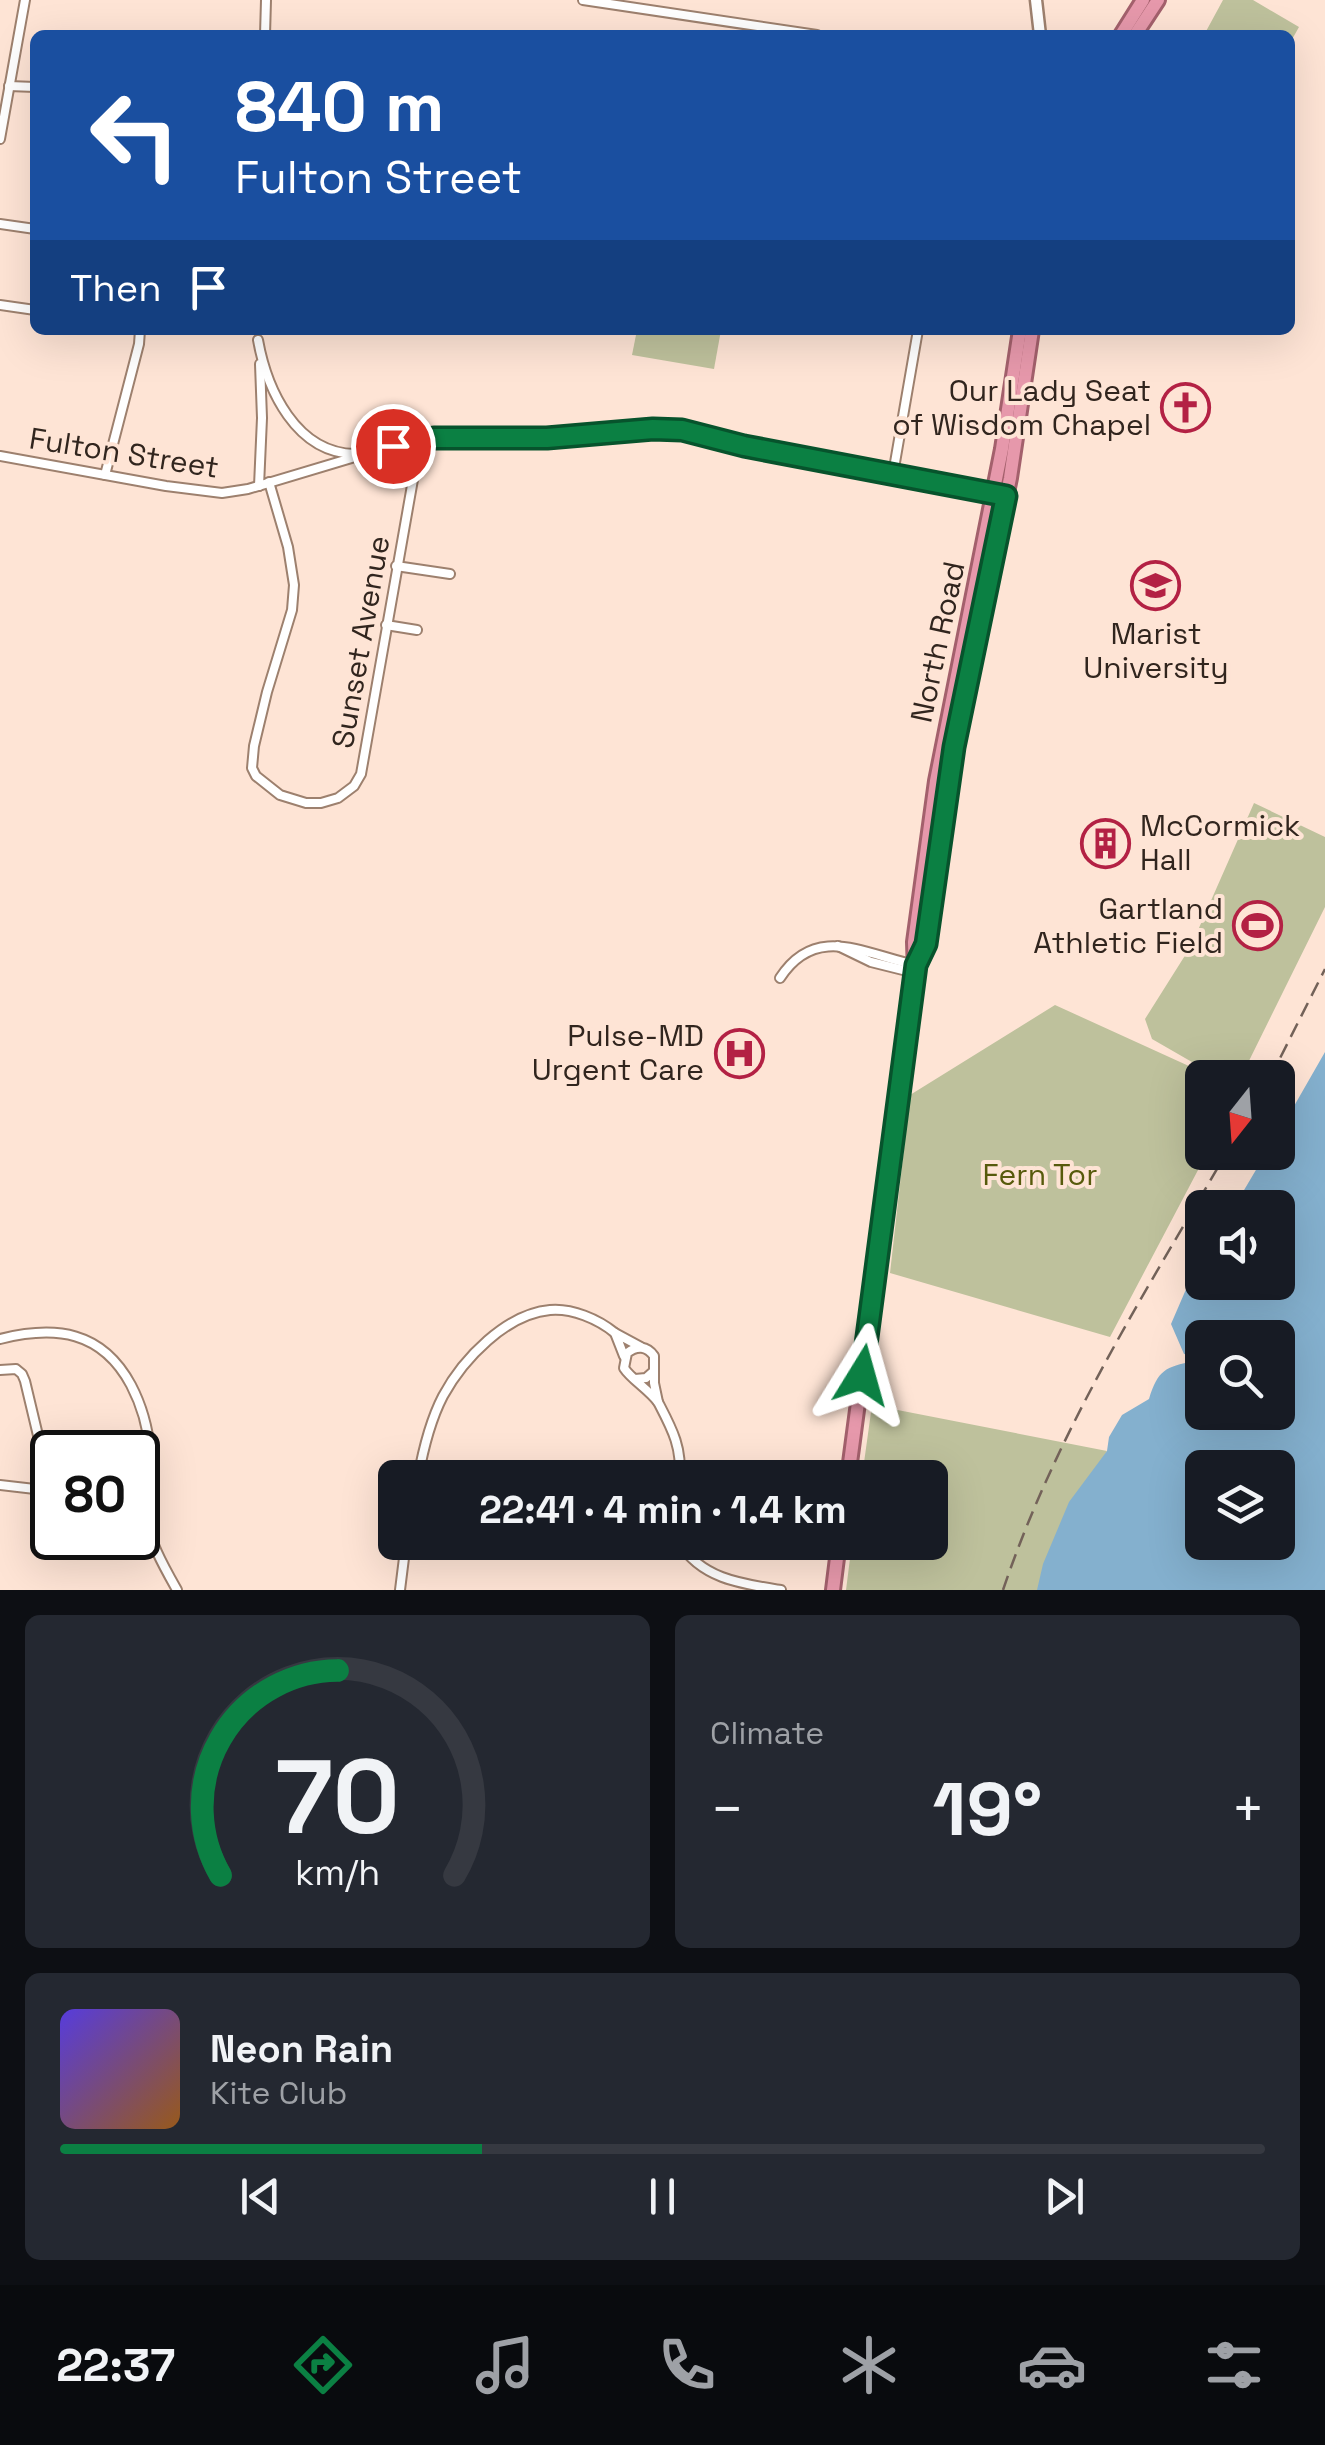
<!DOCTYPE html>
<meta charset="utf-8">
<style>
body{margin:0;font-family:"Space Grotesk",sans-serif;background:#242831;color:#f1f3f6;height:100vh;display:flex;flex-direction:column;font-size:38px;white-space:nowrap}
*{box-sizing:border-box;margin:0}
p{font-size:32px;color:#9ea1a6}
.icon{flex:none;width:55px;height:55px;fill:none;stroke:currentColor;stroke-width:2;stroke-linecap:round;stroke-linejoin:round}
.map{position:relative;height:1590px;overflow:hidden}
.details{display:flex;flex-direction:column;gap:25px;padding:25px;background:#0d0f14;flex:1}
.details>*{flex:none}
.banner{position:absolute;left:30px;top:30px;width:1265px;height:305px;border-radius:15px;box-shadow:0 10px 40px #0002;background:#1a4fa0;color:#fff;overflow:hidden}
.needle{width:65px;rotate:197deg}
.controls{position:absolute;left:1185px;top:1060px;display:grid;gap:20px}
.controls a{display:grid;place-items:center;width:110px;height:110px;border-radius:15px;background:#171b24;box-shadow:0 10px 40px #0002;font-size:50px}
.speed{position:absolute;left:30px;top:1430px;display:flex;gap:20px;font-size:50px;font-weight:700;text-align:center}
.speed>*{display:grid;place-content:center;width:130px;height:130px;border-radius:50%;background:#171b24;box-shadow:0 10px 40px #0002;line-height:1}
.speed .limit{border:5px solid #111;border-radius:15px;background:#fff;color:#111}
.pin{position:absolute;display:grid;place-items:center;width:85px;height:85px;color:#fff;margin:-42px;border:5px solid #fff;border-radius:50%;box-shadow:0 2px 10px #0007}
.me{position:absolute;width:110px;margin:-55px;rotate:8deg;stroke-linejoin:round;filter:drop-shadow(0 0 8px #0008)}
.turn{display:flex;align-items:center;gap:35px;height:210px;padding:0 40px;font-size:45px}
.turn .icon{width:130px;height:130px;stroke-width:2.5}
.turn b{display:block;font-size:70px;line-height:85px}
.then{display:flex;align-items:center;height:95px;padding:0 40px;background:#0003;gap:20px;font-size:38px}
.big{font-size:75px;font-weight:800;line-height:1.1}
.details .card{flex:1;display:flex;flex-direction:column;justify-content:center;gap:15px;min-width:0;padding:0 35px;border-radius:15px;background:#242831}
.details .dial{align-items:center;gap:0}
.dial svg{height:260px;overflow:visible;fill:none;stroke:#363941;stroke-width:7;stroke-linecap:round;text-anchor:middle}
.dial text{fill:#f1f3f6;stroke:none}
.song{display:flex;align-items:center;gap:30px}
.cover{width:120px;height:120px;border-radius:15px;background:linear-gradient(135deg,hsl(250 70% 55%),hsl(30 70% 35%))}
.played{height:10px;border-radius:5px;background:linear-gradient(90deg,#0b8043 35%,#363941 35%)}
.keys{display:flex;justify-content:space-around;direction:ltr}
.heat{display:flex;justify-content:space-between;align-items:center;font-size:55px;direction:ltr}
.details .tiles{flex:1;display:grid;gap:25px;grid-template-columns:1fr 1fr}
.card:last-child{grid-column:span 2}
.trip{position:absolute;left:378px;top:1460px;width:570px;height:100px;border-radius:15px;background:#171b24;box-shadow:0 10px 40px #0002;font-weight:800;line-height:100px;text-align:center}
.dock{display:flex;height:160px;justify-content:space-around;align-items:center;background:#090b0e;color:#9ea1a6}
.dock .icon{width:70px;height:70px}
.dock .on{color:#0b8043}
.dock b{font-size:45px;color:#f1f3f6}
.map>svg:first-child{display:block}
.green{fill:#bec19c}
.water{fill:#84b0ce;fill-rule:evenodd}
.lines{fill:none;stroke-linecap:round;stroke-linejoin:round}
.minor-casing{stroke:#9d806e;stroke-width:12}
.tertiary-casing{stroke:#9d806e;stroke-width:15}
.trunk-casing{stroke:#a3606c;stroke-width:18}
.minor{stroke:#fff;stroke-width:8}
.tertiary{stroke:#fff;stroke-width:10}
.trunk{stroke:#e698ab;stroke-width:12}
.rail{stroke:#736259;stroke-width:2.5;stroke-dasharray:15 8;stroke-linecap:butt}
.route-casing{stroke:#07532c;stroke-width:25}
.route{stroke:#0b8043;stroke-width:18}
.labels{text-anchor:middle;stroke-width:8;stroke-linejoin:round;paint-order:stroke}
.poi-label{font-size:30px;fill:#31251e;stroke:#fee4d5;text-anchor:end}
.street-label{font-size:30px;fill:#31251e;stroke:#fee4d5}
.park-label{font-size:30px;fill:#575a0c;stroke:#fee4d5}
</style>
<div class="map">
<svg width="1325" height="1590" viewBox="0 0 1325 1590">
<rect width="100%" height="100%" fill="#fee4d5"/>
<g class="green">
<path d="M1223 0H1253L1299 27 1290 43V35H1204Z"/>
<path d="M637 330H721L714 369 632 355Z"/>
<path d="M1254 803 1325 837V907L1241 1077H1218L1152 1039 1145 1019 1191 946Z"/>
<path d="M1055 1005 1213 1077 1202 1078V1152L1207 1153 1110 1337 890 1273 910 1095Z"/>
<path d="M872 1405 1107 1451 1038 1590H846L852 1543 930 1542V1478L862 1477Z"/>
</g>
<path class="water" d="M1325 1052V1590H1037L1043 1564 1069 1502 1107 1451 1109 1437 1122 1415 1149 1399C1158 1370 1165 1367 1194 1361L1192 1355 1184 1354 1171 1324 1187 1287 1202 1262V1282H1278V1208L1234 1207 1266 1153 1278 1152V1134ZM1202 1338H1278V1412H1202ZM1202 1468H1278V1542H1202Z"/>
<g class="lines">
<defs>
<g id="minor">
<path d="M583 0 817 35"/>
<path d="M265 35 266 0"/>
<path d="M9 86 35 87"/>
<path d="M0 139 25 0"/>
<path d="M0 224 35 229"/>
<path d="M0 305 35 310"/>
<path d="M258 340C267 390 296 453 355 454"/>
<path d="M0 456 166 486 222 493 248 489 375 451 420 440 452 437H561L673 429 698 433 744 446 997 495"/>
<path d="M893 474 918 330"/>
<path d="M105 475 139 344 140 330"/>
<path d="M269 482 288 547 294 585 292 610 267 692 254 746 252 768 256 776 280 795 306 803H321L338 798 354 786 361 774 420 440"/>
<path d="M259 486 262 418 260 364"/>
<path d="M396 566 450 574"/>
<path d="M386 625 417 630"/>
<path d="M838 946 871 962 915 973"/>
<path d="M780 978C816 922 866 955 916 965"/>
<path d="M0 1339C56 1325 102 1331 131 1385 142 1406 148 1428 150 1451 151 1472 143 1492 145 1512 148 1539 164 1567 177 1590"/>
<path d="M624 1356 615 1333 641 1347"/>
<path d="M0 1370 16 1369 22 1374 25 1381 51 1490"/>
<path d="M635 1379 646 1378 654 1371V1356C647 1346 637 1345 627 1353L624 1368C631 1379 648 1389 658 1402L654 1383V1371"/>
<path d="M658 1402C671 1427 683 1448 679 1478"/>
<path d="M418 1478C423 1450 430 1421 443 1396 463 1359 506 1314 550 1310 572 1308 598 1319 615 1333"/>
<path d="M0 1485 52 1491"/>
<path d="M679 1542C701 1579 742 1584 781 1590"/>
<path d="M400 1590 406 1542"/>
</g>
<path id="tertiary" d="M1036 0 1040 35"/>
<g id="trunk">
<path d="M1121 35 1143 0"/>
<path d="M1135 35 1158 0"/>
<path d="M917 963 926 944 952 760 1010 478 1032 330"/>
<path d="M848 1478 915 973 914 942 936 781 1002 449 1020 330"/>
<path d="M833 1590 839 1542"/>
</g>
</defs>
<use href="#minor" class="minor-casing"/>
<use href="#tertiary" class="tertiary-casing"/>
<use href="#trunk" class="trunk-casing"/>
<use href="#minor" class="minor"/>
<use href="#tertiary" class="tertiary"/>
<use href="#trunk" class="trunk"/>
<g class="rail">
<path d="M1270 1078 1325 969"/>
<path d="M1003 1590C1056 1433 1144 1294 1227 1152"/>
</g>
</g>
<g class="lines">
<defs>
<path id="route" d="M393 446 434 438H547L653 429 682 430 744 446 1006 496 954 747 926 944 916 965 862 1375"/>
</defs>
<use href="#route" class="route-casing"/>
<use href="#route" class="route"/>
</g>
<defs>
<symbol id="church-ring" viewBox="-11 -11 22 22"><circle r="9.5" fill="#fee4d5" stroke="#b32144" stroke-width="1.5"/><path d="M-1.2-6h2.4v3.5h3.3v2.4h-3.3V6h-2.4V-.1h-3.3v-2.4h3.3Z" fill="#b32144"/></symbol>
<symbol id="university-ring" viewBox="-11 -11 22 22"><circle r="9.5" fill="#fee4d5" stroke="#b32144" stroke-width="1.5"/><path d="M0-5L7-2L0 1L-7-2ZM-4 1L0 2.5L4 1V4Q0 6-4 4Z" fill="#b32144"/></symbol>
<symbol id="building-ring" viewBox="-11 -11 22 22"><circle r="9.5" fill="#fee4d5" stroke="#b32144" stroke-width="1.5"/><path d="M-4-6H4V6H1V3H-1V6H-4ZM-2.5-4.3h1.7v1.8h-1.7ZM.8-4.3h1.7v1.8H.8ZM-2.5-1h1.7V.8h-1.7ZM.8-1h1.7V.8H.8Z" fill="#b32144"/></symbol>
<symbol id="stadium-ring" viewBox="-11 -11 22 22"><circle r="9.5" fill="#fee4d5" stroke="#b32144" stroke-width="1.5"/><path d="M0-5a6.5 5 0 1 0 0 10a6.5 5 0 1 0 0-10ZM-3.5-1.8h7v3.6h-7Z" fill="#b32144"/></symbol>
<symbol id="hospital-ring" viewBox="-11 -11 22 22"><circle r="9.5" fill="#fee4d5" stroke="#b32144" stroke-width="1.5"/><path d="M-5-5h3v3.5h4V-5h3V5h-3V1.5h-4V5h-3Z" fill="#b32144"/></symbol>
</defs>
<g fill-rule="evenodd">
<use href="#church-ring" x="1158" y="380" width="55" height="55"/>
<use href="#university-ring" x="1128" y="558" width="55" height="55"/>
<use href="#building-ring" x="1078" y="816" width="55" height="55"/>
<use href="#stadium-ring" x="1230" y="898" width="55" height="55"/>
<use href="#hospital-ring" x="712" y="1026" width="55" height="55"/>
</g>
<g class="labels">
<g class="poi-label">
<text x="1151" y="401">Our Lady Seat<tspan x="1151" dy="34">of Wisdom Chapel</tspan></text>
<text x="1156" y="644" text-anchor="middle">Marist<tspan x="1156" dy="34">University</tspan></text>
<text x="1140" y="836" text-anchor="start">McCormick<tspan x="1140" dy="34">Hall</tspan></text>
<text x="1223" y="919">Gartland<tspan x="1223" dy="34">Athletic Field</tspan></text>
<text x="704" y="1046">Pulse-MD<tspan x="704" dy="34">Urgent Care</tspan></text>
</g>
<g class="street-label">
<text transform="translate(124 453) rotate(9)" y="10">Fulton Street</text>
<text transform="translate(361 642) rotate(-80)" y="10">Sunset Avenue</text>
<text transform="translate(938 642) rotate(-78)" y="10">North Road</text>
</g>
<g class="park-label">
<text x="1040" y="1185">Fern Tor</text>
</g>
</g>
</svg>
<div class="controls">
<a><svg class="needle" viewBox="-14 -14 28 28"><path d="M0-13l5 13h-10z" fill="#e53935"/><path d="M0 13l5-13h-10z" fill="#9ea1a6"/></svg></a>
<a><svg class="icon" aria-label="sound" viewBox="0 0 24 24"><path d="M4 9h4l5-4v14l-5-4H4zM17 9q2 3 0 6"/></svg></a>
<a><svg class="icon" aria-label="search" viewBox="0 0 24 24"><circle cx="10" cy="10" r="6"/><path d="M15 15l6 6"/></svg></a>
<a><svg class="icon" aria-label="layers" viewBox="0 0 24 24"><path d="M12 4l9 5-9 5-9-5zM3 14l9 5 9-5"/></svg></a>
</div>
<div class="speed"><div class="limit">80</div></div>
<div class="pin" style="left:393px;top:446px;background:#d93025"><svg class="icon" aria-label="arrive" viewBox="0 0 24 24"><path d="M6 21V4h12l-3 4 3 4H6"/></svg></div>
<svg class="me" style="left:862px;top:1375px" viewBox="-20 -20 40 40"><path d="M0-17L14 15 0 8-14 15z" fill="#0b8043" stroke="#fff" stroke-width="4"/></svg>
<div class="trip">22:41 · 4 min · 1.4 km</div>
<div class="banner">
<div class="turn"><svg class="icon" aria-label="left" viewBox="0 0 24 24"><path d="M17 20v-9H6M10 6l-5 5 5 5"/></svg><div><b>840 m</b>Fulton Street</div></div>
<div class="then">Then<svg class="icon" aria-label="arrive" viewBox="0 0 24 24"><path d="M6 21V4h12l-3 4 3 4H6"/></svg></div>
</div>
</div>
<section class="details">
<div class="tiles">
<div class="card dial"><svg viewBox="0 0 100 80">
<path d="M14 69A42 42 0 1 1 86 69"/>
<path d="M14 69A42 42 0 0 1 50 6" stroke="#0b8043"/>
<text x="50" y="56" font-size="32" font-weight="700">70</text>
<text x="50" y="72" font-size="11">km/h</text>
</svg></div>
<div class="card"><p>Climate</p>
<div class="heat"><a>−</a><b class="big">19°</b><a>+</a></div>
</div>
<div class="card">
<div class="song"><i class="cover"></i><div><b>Neon Rain</b><p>Kite Club</p></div></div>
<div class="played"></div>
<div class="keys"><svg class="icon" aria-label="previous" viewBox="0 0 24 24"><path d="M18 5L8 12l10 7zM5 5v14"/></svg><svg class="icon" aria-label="pause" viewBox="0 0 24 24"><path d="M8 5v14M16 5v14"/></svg><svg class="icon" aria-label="next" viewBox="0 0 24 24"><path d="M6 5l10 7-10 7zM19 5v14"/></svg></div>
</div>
</div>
</section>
<nav class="dock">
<b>22:37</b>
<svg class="icon on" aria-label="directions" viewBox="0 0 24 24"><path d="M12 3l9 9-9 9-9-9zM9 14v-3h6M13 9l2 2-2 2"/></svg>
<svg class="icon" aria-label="music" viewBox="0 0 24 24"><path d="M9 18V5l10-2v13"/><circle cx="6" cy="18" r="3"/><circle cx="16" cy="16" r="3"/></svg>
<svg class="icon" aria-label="phone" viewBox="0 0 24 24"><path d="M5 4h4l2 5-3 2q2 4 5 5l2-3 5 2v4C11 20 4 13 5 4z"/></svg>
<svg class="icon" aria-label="climate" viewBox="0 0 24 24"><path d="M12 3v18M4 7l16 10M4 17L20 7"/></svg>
<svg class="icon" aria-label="car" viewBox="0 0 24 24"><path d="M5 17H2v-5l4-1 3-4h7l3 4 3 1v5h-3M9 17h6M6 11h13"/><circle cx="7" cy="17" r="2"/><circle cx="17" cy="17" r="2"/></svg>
<svg class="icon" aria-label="filters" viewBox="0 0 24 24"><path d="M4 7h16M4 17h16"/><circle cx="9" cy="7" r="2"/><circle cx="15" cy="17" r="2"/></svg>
</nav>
